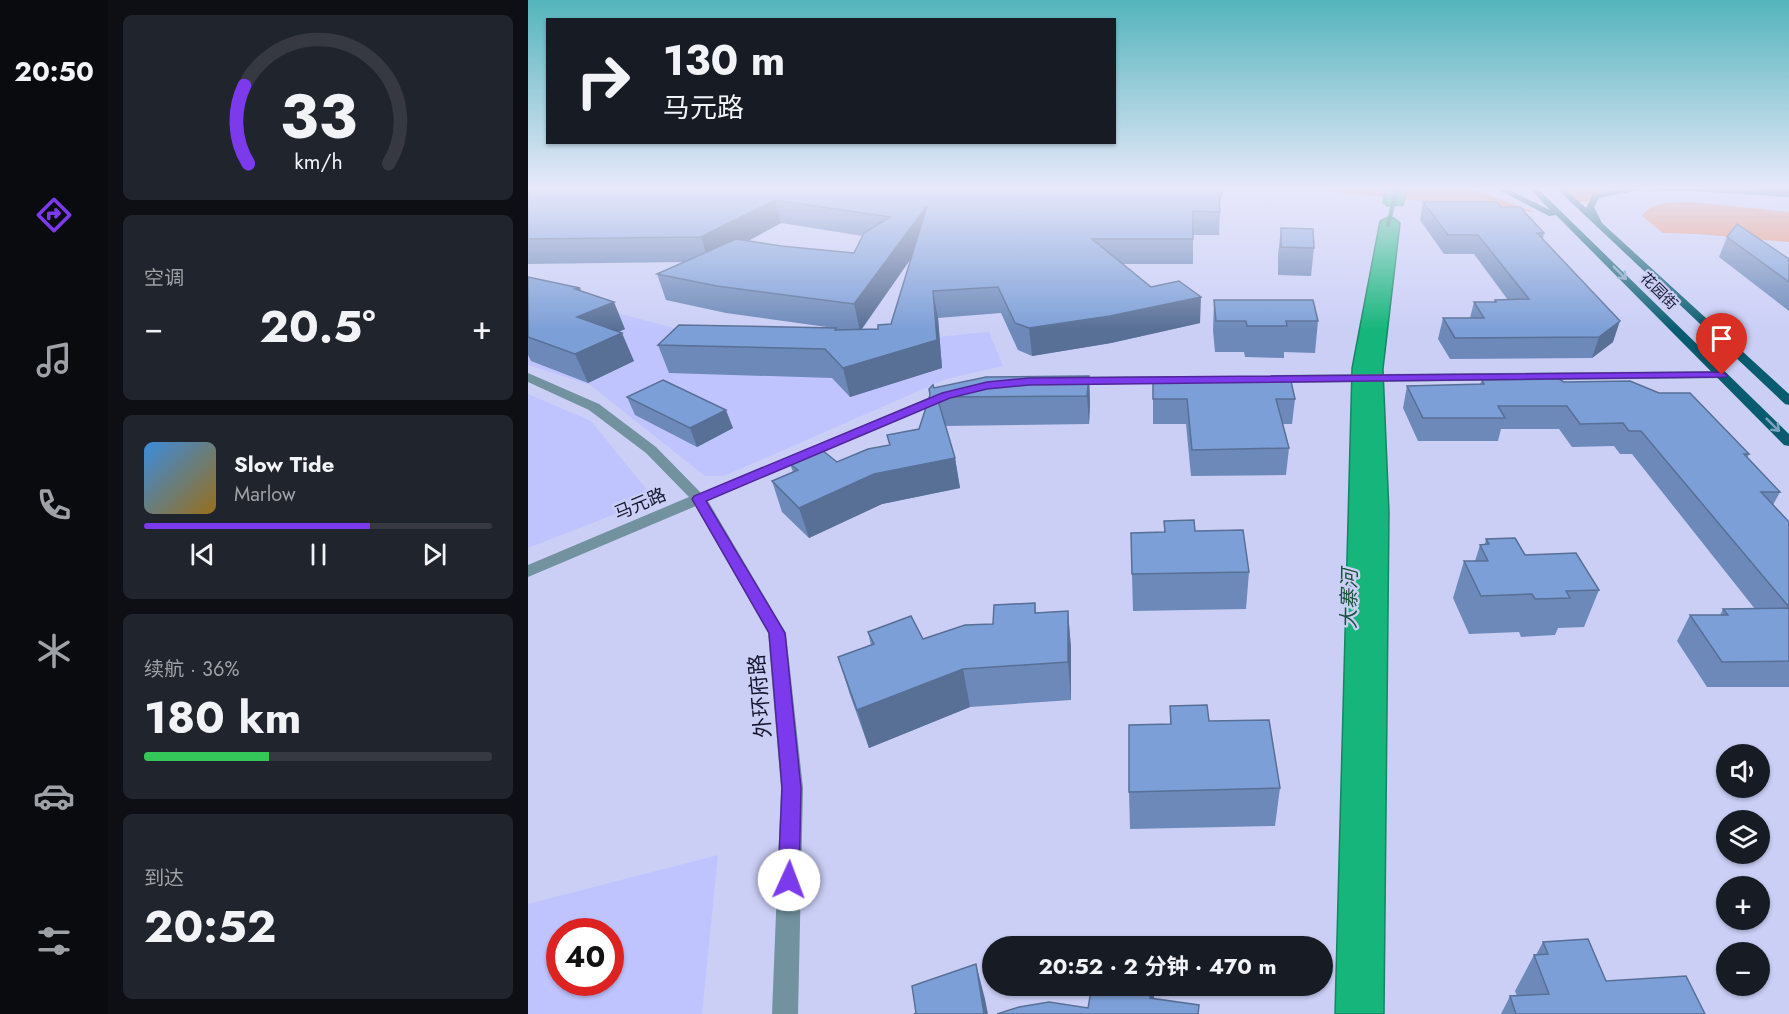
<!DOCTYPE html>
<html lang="zh">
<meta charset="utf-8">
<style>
body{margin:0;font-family:Jost,"Noto Sans SC",sans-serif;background:#20242c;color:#f1f3f6;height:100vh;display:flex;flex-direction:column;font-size:22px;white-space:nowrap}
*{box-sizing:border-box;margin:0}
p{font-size:20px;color:#9ea1a6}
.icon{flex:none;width:33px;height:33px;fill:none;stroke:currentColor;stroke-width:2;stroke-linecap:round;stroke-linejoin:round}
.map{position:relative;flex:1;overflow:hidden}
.details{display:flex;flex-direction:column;gap:15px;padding:15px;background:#0d0f14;width:420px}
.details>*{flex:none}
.hud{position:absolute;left:18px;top:18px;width:570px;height:126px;border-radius:0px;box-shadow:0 2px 4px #0004;background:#171b24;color:#f1f3f6;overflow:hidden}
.buttons{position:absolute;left:1188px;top:744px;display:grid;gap:12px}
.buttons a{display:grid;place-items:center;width:54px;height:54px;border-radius:50%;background:#171b24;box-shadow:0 2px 4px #0004;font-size:30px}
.speed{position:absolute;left:18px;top:918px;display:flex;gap:12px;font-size:30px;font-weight:700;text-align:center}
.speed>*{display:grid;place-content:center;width:78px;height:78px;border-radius:50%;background:#171b24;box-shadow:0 2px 4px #0004;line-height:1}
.speed .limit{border:9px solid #d22;background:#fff;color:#111}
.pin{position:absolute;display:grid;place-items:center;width:51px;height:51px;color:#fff;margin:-62px -26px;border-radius:50% 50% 50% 0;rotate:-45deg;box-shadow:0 0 6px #0007}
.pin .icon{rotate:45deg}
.me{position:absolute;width:66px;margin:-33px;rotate:2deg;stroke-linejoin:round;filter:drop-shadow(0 0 4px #0008)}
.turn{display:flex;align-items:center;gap:21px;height:126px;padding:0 18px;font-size:27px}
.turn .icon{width:78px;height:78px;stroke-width:2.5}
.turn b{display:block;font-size:42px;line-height:51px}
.big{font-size:45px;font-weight:700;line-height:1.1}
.details .widget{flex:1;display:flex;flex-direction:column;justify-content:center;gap:9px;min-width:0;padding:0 21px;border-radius:9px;background:#20242c}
.details .dial{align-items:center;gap:0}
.dial svg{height:156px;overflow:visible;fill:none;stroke:#363941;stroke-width:7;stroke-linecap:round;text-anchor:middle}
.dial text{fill:#f1f3f6;stroke:none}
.song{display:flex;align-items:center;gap:18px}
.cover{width:72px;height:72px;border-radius:9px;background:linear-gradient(135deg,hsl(210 70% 55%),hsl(40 70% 35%))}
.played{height:6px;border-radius:3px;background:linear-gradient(90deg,#7c3aed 65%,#363941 65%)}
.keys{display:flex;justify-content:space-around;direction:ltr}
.heat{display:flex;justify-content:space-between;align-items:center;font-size:33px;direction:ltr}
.charge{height:9px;border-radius:4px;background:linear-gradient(90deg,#34c759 36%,#363941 0)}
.trip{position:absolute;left:454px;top:936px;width:351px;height:60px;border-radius:30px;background:#171b24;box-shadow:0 2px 4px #0004;font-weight:700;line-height:60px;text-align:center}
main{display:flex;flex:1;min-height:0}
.tabs{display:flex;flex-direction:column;width:108px;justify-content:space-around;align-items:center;background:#090b0e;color:#9ea1a6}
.tabs .icon{width:42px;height:42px}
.tabs .current{color:#7c3aed}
.tabs b{font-size:27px;color:#f1f3f6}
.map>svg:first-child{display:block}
.built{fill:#c0c4fe;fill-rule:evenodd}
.green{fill:#ed8e6b}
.water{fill:#16b57b;stroke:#168564;stroke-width:1.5}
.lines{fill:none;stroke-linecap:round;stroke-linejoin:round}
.stream{stroke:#168564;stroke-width:4.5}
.minor{fill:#71929e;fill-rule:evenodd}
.major{fill:#095c70;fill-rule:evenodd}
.highway{fill:#164553;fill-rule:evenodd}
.wall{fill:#6c89b9;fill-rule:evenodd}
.shaded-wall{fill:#586f96}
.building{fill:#7d9fd7;stroke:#586f96;stroke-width:1.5}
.oneway{stroke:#7da1c0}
.route{fill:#7c3aed;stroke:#51269a;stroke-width:1.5}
.labels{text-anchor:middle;stroke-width:4.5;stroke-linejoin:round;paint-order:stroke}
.far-street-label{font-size:15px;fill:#15162d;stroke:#cbcff6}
.street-label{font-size:18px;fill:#15162d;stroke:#cbcff6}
.water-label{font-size:20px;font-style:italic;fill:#1a5138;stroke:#cbcff6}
.near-street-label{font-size:21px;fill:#15162d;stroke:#cbcff6}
</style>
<main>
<nav class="tabs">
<b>20:50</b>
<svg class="icon current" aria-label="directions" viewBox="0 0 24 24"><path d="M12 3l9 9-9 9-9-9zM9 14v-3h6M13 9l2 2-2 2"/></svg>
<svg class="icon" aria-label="music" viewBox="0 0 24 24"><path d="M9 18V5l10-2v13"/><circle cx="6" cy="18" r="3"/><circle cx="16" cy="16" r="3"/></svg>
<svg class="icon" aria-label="phone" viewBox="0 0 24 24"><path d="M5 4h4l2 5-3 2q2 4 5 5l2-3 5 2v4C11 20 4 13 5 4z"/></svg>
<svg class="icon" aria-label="climate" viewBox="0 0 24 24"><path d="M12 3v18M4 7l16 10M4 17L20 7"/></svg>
<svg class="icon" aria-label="car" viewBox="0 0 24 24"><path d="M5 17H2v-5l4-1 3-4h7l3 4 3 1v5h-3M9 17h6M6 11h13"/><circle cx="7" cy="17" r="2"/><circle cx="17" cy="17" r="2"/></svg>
<svg class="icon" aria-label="filters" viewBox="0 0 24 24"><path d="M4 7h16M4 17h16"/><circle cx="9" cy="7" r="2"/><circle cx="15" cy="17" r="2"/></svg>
</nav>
<section class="details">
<div class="widget dial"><svg viewBox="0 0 100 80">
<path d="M14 69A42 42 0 1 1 86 69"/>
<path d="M14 69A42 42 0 0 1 12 29" stroke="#7c3aed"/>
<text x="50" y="56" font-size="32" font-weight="700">33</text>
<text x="50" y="72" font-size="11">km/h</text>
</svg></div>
<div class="widget"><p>空调</p>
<div class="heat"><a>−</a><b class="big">20.5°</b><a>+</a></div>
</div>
<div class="widget">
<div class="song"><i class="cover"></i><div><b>Slow Tide</b><p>Marlow</p></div></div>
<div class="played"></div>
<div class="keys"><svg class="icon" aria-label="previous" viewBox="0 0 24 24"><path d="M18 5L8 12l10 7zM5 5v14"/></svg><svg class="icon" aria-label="pause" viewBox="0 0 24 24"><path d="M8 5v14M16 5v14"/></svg><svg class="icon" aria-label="next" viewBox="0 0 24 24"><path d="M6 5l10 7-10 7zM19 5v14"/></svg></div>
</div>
<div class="widget"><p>续航 · 36%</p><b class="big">180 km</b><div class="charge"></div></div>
<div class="widget"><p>到达</p><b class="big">20:52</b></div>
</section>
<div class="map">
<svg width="1261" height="1014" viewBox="0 0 1261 1014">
<rect width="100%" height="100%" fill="#cbcff6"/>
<g class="built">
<path d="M0 286 59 305 169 334 356 342 461 332 475 366 418 379 196 476H177L62 385 0 365Z"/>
<path d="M0 394 63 421 119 490 103 508 0 548Z"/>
<path d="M190 855 174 1014H0V904ZM32 932H82V982H32Z"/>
</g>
<g class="green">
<path d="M765 188H940L1007 212Z"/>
<path d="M1036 188 1094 189 1072 194 1059 202H1051Z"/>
<path d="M1164 202 1261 212V242L1170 234 1135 233 1114 216C1125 200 1146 203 1164 202Z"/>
</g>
<g class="water">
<path d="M852 188H879L875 205 859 206 855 202 857 191Z"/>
<path d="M860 217 866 218 872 223 855 369 861 512 856 1014H807L824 368 852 221Z"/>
</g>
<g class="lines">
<path class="stream" d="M860 225 869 188"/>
<g class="minor">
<path d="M1194 371 1200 375 1198 378 743 383 737 379 743 375Z"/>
<path d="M0 373 71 404 128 447 173 493 414 392H422L424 395 180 501 258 633 275 788 270 1014H244L253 788 240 633 168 506 0 577V565L161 497 118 453 61 410 0 382Z"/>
<path d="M644 376 648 377V383L542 385 536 381 542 377Z"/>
</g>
<g class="major">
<path d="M967 188H977L1022 210 1001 188H1009L1261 434V446L1256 445 1028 215 1021 216Z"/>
<path d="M1028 188H1036L1058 208 1065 194C1128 180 1197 188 1261 193V197L1167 191 1112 190 1071 198 1066 207 1074 223 1261 394V405L1257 404Z"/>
</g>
<path class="highway" d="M1218 188H1261V194L1223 191Z"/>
</g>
<g class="wall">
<path d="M0 188 691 205 692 212 691 235H665V264H594L623 287 672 323 583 343 504 356 490 350 473 313 410 318 414 368 322 397 304 378 141 373 130 345 306 328 198 313 138 300 129 274 157 262 0 264ZM253 223 335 236 326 253 253 246 220 241ZM384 257 363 324 350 329H334Z"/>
<path d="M895 202 973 207 1016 233 1015 240 1085 342 1064 358 922 359 910 339 915 318H942L946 302H966L967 300H980L946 254H916L892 220Z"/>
<path d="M753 228 786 248 783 276 750 275V255Z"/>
<path d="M1199 237 1261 259V311L1191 257Z"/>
<path d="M0 277 53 291 97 329 90 332 106 361 60 383 3 361 0 355Z"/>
<path d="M686 300 790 321 787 353 756 352V358L717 357 716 352H687L685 330Z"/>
<path d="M561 376 562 404 561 424 417 426 427 458 432 488 354 504 281 538 254 512 244 481 265 472 262 464 309 462 362 445 391 429 406 388Z"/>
<path d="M625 378 767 399 764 424H755L761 448 758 475 663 476 658 424H625Z"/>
<path d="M954 380 1036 382 1221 454 1219 458 1252 492 1245 505 1261 522V687H1179L1149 641 1162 615H1192L1195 609H1227L1104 454H1092L1086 446 1044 447 1031 429H973L970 441H890L875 408 879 386 952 384Z"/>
<path d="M99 397 205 428 169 447 107 415Z"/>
<path d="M636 521 667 531 721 572 718 609 605 611 604 574 636 532Z"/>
<path d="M958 539 997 555 1071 590 1056 627 1030 628 1027 635 993 637 991 632 941 634 925 598 936 561H947L952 545 957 544Z"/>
<path d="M507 603 508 613 540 611 543 649V700L442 707 341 748 322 695 310 657 343 645 340 632 395 639 465 624Z"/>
<path d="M642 706 681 721 752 788 747 826 602 829 601 792 642 724Z"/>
<path d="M1015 942 1078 981 1177 1014H973L982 996H989L987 991 1006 955H1008Z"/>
</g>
<g class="shaded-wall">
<path d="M691 188H696L689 213 690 190Z"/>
<path d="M247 200 253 223 181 262 173 237Z"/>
<path d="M399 206 403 230 332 331 326 304Z"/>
<path d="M52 288 62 312 86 302 97 329 61 345 49 317 47 289Z"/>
<path d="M405 291 410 318 414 368 322 397 315 368Z"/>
<path d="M673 297 672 323 583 343 504 356 501 328Z"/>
<path d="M1092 321 1085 342 1064 358 1071 337Z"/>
<path d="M94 333 106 361 60 383 47 354Z"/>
<path d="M561 376 562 404 561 424 559 396Z"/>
<path d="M198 410 205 428 169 447 162 428Z"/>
<path d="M427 458 432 488 354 504 281 538 271 508 346 474Z"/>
<path d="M540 611 543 649V700L540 662Z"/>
<path d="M435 669 442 707 341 748 329 710Z"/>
<path d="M448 964 457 999 460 1014H456Z"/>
<path d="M624 986H626V1011L622 998Z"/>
</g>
<g class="building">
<path d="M0 188H691L690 190 692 212 665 211V239H564L623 287 651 281 673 297 582 316 501 328 487 323 470 287 405 291 409 340 315 368 297 349 130 345 151 325 308 328 307 330 350 329V325L363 324 399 206 326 304 189 286 129 274 208 239 253 246 326 253 336 233 362 217 247 200 173 237 0 239Z"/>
<path d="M895 202H969L973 207H992L1016 233H1009L1092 321 1071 337 927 338 915 318H956L946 302H968L967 300 1001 299 950 235H920Z"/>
<path d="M1209 224 1261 259V282L1199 237Z"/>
<path d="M753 228 785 229 786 248 753 247Z"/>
<path d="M0 277 52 288 47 289 86 302 49 317 94 333 47 354 0 337Z"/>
<path d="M686 300H785L790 321H758L759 326H719L718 321H688Z"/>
<path d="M561 376 559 396 409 397 427 458 346 474 271 508 244 481 270 470 262 464 294 450 309 462 340 449 362 445 359 435 391 429 402 395 401 389 405 385 406 388 458 377Z"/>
<path d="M762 377 767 399H748L761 448 664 450 659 399H625V378Z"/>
<path d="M1031 379 1036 382 1102 381 1131 393H1162L1221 454H1216L1252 492H1233L1261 522V607L1113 431H1101L1095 423 1052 424 1039 406H970L977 418H895L879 386 956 384 954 380Z"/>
<path d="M135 380 198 410 162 428 99 397Z"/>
<path d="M666 520 667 531 715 530 721 572 604 574 603 533 637 532 636 521Z"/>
<path d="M987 538 997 555 1048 553 1071 590 1038 591 1042 598 1007 599 1004 594 953 596 936 561H960L952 545 961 544 958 539Z"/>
<path d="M507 603V613L540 611V662L435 669 329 710 310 657 346 644 340 632 383 616 395 639 437 625 465 624 466 605Z"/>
<path d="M1261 608V661L1194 662 1162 615H1200L1195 609Z"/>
<path d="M679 705 681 721 741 720 752 788 601 792V725L643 724 642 706Z"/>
<path d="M1060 939 1078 981 1158 976 1177 1014H988L982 996 1021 994 1006 955 1020 954 1015 942Z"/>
<path d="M448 964 456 1014H386L388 1013 384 986Z"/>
<path d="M564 986H624L622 998 671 1005 670 1014H469L491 1007 521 1002 560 1008Z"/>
</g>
<defs><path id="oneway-shaft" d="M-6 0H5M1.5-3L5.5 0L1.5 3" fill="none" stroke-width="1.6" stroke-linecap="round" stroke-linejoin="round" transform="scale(1.5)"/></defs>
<g class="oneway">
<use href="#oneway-shaft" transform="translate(1092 273) rotate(45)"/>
<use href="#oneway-shaft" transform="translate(1245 425) rotate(45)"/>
</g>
<linearGradient id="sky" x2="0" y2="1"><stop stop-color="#54b4bc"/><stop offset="0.57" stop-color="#e8e9fb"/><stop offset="1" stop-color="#e8e9fb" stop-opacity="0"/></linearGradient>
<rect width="1261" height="330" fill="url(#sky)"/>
<path class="route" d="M1194 372 1199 375 1198 377 501 385 459 389 422 398 178 501 257 633 273 788 271 880 268 887 261 890 253 887 250 880 254 788 241 633 164 499 166 496 414 393 459 382 501 378Z"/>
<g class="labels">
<g class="far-street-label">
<text transform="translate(1131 291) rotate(45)" y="5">花园街</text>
</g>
<g class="street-label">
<text transform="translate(112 504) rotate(-23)" y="6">马元路</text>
</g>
<g class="water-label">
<text transform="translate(821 599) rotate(-89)" y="7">大寨河</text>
</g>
<g class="near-street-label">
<text transform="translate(232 696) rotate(-95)" y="7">外环府路</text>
</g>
</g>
</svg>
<div class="buttons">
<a><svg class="icon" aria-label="sound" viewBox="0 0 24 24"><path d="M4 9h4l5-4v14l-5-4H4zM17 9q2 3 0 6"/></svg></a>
<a><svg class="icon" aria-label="layers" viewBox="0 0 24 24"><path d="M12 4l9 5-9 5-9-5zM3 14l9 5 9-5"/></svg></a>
<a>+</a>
<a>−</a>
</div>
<div class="speed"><div class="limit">40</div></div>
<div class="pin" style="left:1194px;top:375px;background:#d93025"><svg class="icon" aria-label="arrive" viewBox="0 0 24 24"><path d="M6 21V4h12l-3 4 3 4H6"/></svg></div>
<svg class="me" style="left:261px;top:880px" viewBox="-20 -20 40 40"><circle r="19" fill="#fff"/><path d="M0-13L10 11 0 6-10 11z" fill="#7c3aed"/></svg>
<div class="trip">20:52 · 2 分钟 · 470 m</div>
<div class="hud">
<div class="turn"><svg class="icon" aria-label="right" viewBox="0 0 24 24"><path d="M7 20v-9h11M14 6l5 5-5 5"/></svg><div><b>130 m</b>马元路</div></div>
</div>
</div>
</main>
